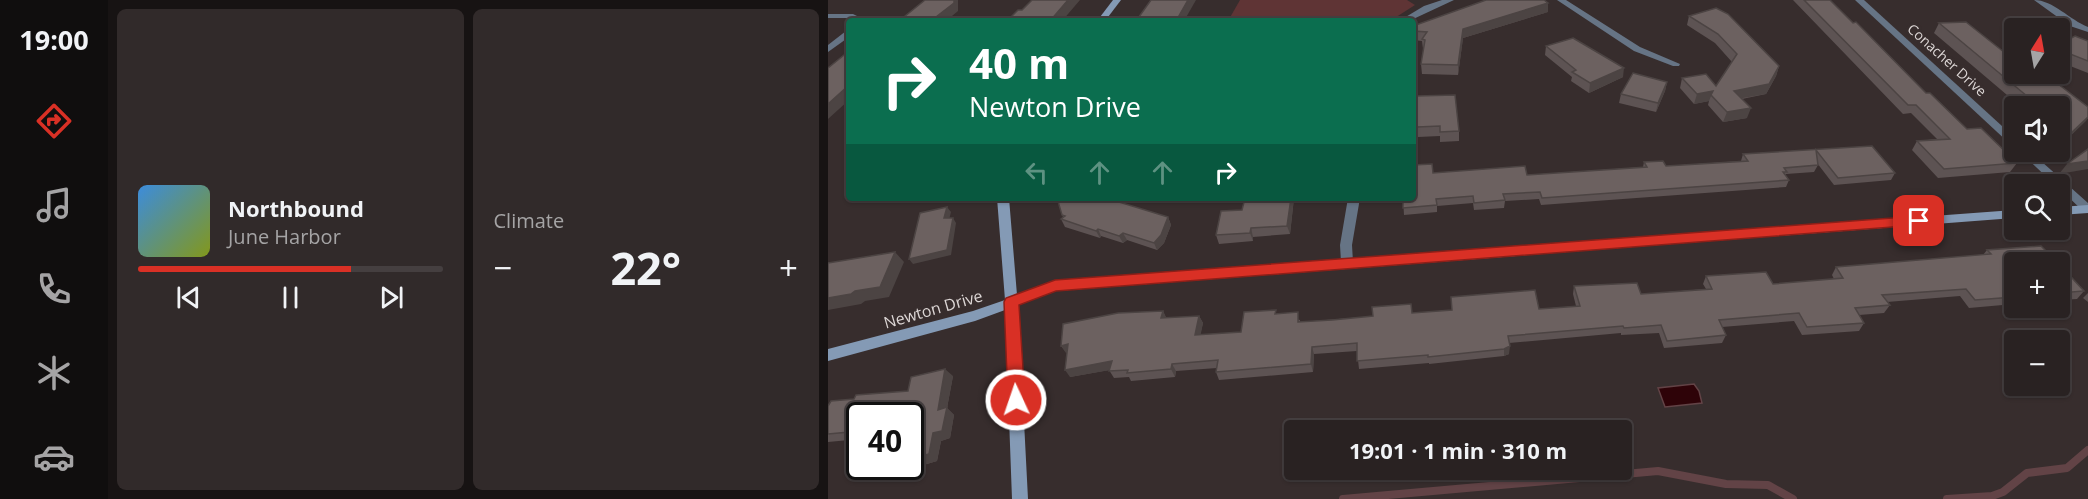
<!DOCTYPE html>
<meta charset="utf-8">
<style>
body{margin:0;font-family:"Open Sans",sans-serif;background:#312a2a;color:#f1f3f6;height:100vh;display:flex;flex-direction:column;font-size:22px;white-space:nowrap}
*{box-sizing:border-box;margin:0}
p{font-size:20px;color:#a5a4a5}
.icon{flex:none;width:33px;height:33px;fill:none;stroke:currentColor;stroke-width:2;stroke-linecap:round;stroke-linejoin:round}
.map{position:relative;flex:1;overflow:hidden}
.sheet{display:flex;flex-direction:column;gap:9px;padding:9px;background:#171313;width:720px}
.sheet>*{flex:none}
.guide{position:absolute;left:18px;top:18px;width:570px;height:183px;border-radius:6px;box-shadow:0 2px 4px #0004,0 0 0 2px #453f40;background:#0b6e4f;color:#fff;overflow:hidden}
.needle{width:39px;rotate:11deg}
.buttons{position:absolute;left:1176px;top:18px;display:grid;gap:12px}
.buttons a{display:grid;place-items:center;width:66px;height:66px;border-radius:6px;background:#292222;box-shadow:0 2px 4px #0004,0 0 0 2px #453f40;font-size:30px}
.speed{position:absolute;left:18px;top:402px;display:flex;gap:12px;font-size:30px;font-weight:700;text-align:center}
.speed>*{display:grid;place-content:center;width:78px;height:78px;border-radius:50%;background:#292222;box-shadow:0 2px 4px #0004,0 0 0 2px #453f40;line-height:1}
.speed .limit{border:3px solid #111;border-radius:9px;background:#fff;color:#111}
.pin{position:absolute;display:grid;place-items:center;width:51px;height:51px;color:#fff;margin:-26px;border-radius:12px;box-shadow:0 3px 9px #0006}
.me{position:absolute;width:66px;margin:-33px;rotate:357deg;stroke-linejoin:round;filter:drop-shadow(0 0 4px #0008)}
.turn{display:flex;align-items:center;gap:21px;height:126px;padding:0 24px;font-size:27px}
.turn .icon{width:78px;height:78px;stroke-width:2.5}
.turn b{display:block;font-size:42px;line-height:51px}
.lanes{display:flex;align-items:center;height:57px;padding:0 24px;background:#0003;justify-content:center;gap:30px;direction:ltr}
.lanes .off{opacity:.35}
.big{font-size:45px;font-weight:700;line-height:1.1}
.sheet .tile{flex:1;display:flex;flex-direction:column;justify-content:center;gap:9px;min-width:0;padding:0 21px;border-radius:9px;background:#312a2a}
.song{display:flex;align-items:center;gap:18px}
.cover{width:72px;height:72px;border-radius:9px;background:linear-gradient(135deg,hsl(210 70% 55%),hsl(70 70% 35%))}
.played{height:6px;border-radius:3px;background:linear-gradient(90deg,#d93025 70%,#453f40 70%)}
.keys{display:flex;justify-content:space-around;direction:ltr}
.heat{display:flex;justify-content:space-between;align-items:center;font-size:33px;direction:ltr}
.sheet .tiles{flex:1;display:grid;gap:9px;grid-template-columns:repeat(2,1fr)}
.trip{position:absolute;left:456px;top:420px;width:348px;height:60px;border-radius:6px;background:#292222;box-shadow:0 2px 4px #0004,0 0 0 2px #453f40;font-weight:700;line-height:60px;text-align:center}
main{display:flex;flex:1;min-height:0}
.dock{display:flex;flex-direction:column;width:108px;justify-content:space-around;align-items:center;background:#100e0e;color:#a5a4a5}
.dock .icon{width:42px;height:42px}
.dock .active{color:#d93025}
.dock b{font-size:27px;color:#f1f3f6}
.map>svg:first-child{display:block}
.green{fill:#5f3435}
.water{fill:#2e0308;stroke:#624346;stroke-width:1.5}
.lines{fill:none;stroke-linecap:round;stroke-linejoin:round}
.stream{stroke:#624346;stroke-width:8}
.street{fill:#667485;fill-rule:evenodd}
.secondary{fill:#849ab5;fill-rule:evenodd}
.wall{fill:#5d5353}
.shaded-wall{fill:#4c4443}
.building{fill:#6c6160;stroke:#4c4443;stroke-width:1.5}
.route{fill:#d93025;stroke:#8d1f18;stroke-width:1.5}
.labels{text-anchor:middle;stroke-width:6;stroke-linejoin:round;paint-order:stroke}
.far-street-label{font-size:14px;fill:#ddd7d6;stroke:#372d2d}
.street-label{font-size:16px;fill:#ddd7d6;stroke:#372d2d}
</style>
<main>
<nav class="dock">
<b>19:00</b>
<svg class="icon active" aria-label="directions" viewBox="0 0 24 24"><path d="M12 3l9 9-9 9-9-9zM9 14v-3h6M13 9l2 2-2 2"/></svg>
<svg class="icon" aria-label="music" viewBox="0 0 24 24"><path d="M9 18V5l10-2v13"/><circle cx="6" cy="18" r="3"/><circle cx="16" cy="16" r="3"/></svg>
<svg class="icon" aria-label="phone" viewBox="0 0 24 24"><path d="M5 4h4l2 5-3 2q2 4 5 5l2-3 5 2v4C11 20 4 13 5 4z"/></svg>
<svg class="icon" aria-label="climate" viewBox="0 0 24 24"><path d="M12 3v18M4 7l16 10M4 17L20 7"/></svg>
<svg class="icon" aria-label="car" viewBox="0 0 24 24"><path d="M5 17H2v-5l4-1 3-4h7l3 4 3 1v5h-3M9 17h6M6 11h13"/><circle cx="7" cy="17" r="2"/><circle cx="17" cy="17" r="2"/></svg>
</nav>
<section class="sheet">
<div class="tiles">
<div class="tile">
<div class="song"><i class="cover"></i><div><b>Northbound</b><p>June Harbor</p></div></div>
<div class="played"></div>
<div class="keys"><svg class="icon" aria-label="previous" viewBox="0 0 24 24"><path d="M18 5L8 12l10 7zM5 5v14"/></svg><svg class="icon" aria-label="pause" viewBox="0 0 24 24"><path d="M8 5v14M16 5v14"/></svg><svg class="icon" aria-label="next" viewBox="0 0 24 24"><path d="M6 5l10 7-10 7zM19 5v14"/></svg></div>
</div>
<div class="tile"><p>Climate</p>
<div class="heat"><a>−</a><b class="big">22°</b><a>+</a></div>
</div>
</div>
</section>
<div class="map">
<svg width="1260" height="499" viewBox="0 0 1260 499">
<rect width="100%" height="100%" fill="#372d2d"/>
<path class="green" d="M412 0H579L587 5 562 21H400Z"/>
<path class="water" d="M866 384 871 391 874 403 837 407 830 388Z"/>
<g class="lines">
<g class="stream">
<path d="M515 499 830 471 898 484 940 485 965 499"/>
<path d="M1119 499 1164 496 1175 492 1199 473 1239 468 1260 450"/>
</g>
<g class="street">
<path d="M614 0H626L581 21H571L596 6Z"/>
<path d="M729 0H738L812 47 852 64 851 66H845L806 51Z"/>
<path d="M1027 0H1036L1186 137V145L1182 144Z"/>
<path d="M1206 0C1225 0 1242 20 1260 27V32L1242 26Z"/>
<path d="M0 14H25L29 16 30 21H22L21 18H0Z"/>
<path d="M18 31H21V37L0 52V45Z"/>
<path d="M1192 152H1203L1260 203V213L1256 212 1232 189V184H1226Z"/>
<path d="M520 198H532L524 245 525 262 519 266 513 262 512 245Z"/>
</g>
<g class="secondary">
<path d="M285 0H293L277 21H269Z"/>
<path d="M169 198H181L189 295 227 281 1186 210V218L228 291 190 305 200 499H184L177 310 147 321 0 361V349L145 311 177 300Z"/>
<path d="M1260 205V213L1232 215V207Z"/>
</g>
</g>
<g class="wall">
<path d="M965 0H1002L1098 93 1139 129 1189 163 1182 172 1110 178 1084 150 1089 141 1109 139 1083 113 1075 114Z"/>
<path d="M720 12 635 38 630 75 594 74 593 64 596 49H595L594 41 585 40V26Z"/>
<path d="M861 16 951 66 948 76 938 94 914 99 919 118 895 122 880 105 881 101 866 104 852 88 854 78 888 86 904 62 887 43 859 25Z"/>
<path d="M1111 23 1186 74 1260 107V118L1235 143 1232 140V106H1192L1106 33Z"/>
<path d="M1260 41V73L1232 62V44Z"/>
<path d="M718 46 795 77 761 93 743 81 744 77 717 55Z"/>
<path d="M839 82 837 91 828 112 791 103 793 94Z"/>
<path d="M588 96 631 131V141L612 142V136L590 137Z"/>
<path d="M1044 146 1067 173 1063 180 1006 185 989 163 990 165 986 172 958 174 957 175 961 180 958 187 713 205 711 199 677 201 676 208 646 210 645 203 609 206V212L576 215 575 198 605 173 699 175 815 167 816 162 838 166 913 161 915 154Z"/>
<path d="M43 198H89L47 202Z"/>
<path d="M466 198 462 234 425 237V241L391 244 388 235 414 210Z"/>
<path d="M234 215 340 217 343 225 336 243 329 250 299 240 295 243 273 236 272 238 237 227 233 219 235 217Z"/>
<path d="M1159 250 1186 262V304L1141 308 1132 296 1059 302 1062 305 1056 313 1031 315 1036 323 1031 331 974 335 966 321 894 327 898 335 894 343 836 348 831 333 793 335V333L681 343V354L676 356 601 364V363L531 369 529 351 486 354 485 372 391 380 388 372 389 368 348 371 347 377 303 381 301 377 286 378 281 370 242 377 239 353 233 346 335 311 338 318 371 316 375 323 372 335 413 332 449 314 472 320V322L624 310 623 297 711 309 748 306 745 294 746 286 813 294 878 289 875 284 878 276 945 284 1006 279 1004 275 1008 267 1155 255Z"/>
<path d="M1232 265 1256 291 1249 299 1232 300Z"/>
<path d="M1260 293V302L1255 298Z"/>
<path d="M125 376 119 408 126 415 122 438 113 441 109 461 72 472 82 416H32V439L0 442V406L26 399 80 391Z"/>
</g>
<g class="shaded-wall">
<path d="M126 0H130V11L118 21H105L104 20Z"/>
<path d="M240 0H252L234 21H222Z"/>
<path d="M360 0H368L356 21H348Z"/>
<path d="M720 3V12L635 38 630 75V65L635 29Z"/>
<path d="M951 66 948 76 938 94 903 100 906 91Z"/>
<path d="M796 68 795 77 761 93 762 83Z"/>
<path d="M839 82 837 91 828 112 830 103Z"/>
<path d="M21 85V100L0 119V104Z"/>
<path d="M885 91 881 101 866 104 869 94Z"/>
<path d="M923 108 919 118 895 122 899 112Z"/>
<path d="M1260 117V118L1258 121 1235 143 1243 133Z"/>
<path d="M1260 161V169L1231 174 1239 164Z"/>
<path d="M463 198H466L462 234 459 226Z"/>
<path d="M119 207 123 212 120 224 116 218Z"/>
<path d="M340 217 343 225 336 243 329 250 326 243Z"/>
<path d="M125 218 128 223 123 255 85 264 81 259Z"/>
<path d="M423 228 425 237V241L422 233Z"/>
<path d="M270 229 273 236 272 238 268 231Z"/>
<path d="M295 233 299 240 295 243 291 236Z"/>
<path d="M67 252 76 262 61 297 37 301 33 304 0 310V298Z"/>
<path d="M335 311 339 319 333 318Z"/>
<path d="M371 316 375 323 371 343 367 335Z"/>
<path d="M240 344 245 351 238 353 233 346Z"/>
<path d="M682 346 681 354 676 356V349Z"/>
<path d="M484 347 486 354 485 372 483 364Z"/>
<path d="M284 361 288 369 242 377 237 370Z"/>
<path d="M344 364 348 371 347 377 343 369Z"/>
<path d="M117 369 125 376 119 408 126 415 122 438 113 441 109 461 72 472 65 466H82V459L105 433Z"/>
</g>
<g class="building">
<path d="M97 0H126V3L104 20H97L96 21H71Z"/>
<path d="M204 0H240L222 21H179L190 10H194Z"/>
<path d="M323 0H360L348 21H308Z"/>
<path d="M658 0H716L720 3 635 29 630 65 593 64 597 40 594 39 599 32 585 31V26Z"/>
<path d="M976 0H1002L1025 23 1028 22 1098 93H1102L1139 129 1153 128 1189 163 1116 169 1089 141 1122 139 1088 105H1080Z"/>
<path d="M888 8 900 14 951 66 941 84 906 91 923 108 899 112 883 95 885 91 869 94 854 78 878 74 888 86 909 54 890 34 861 16Z"/>
<path d="M1138 22 1186 60V74H1217L1260 107V117L1243 133 1232 124V106H1211L1111 23Z"/>
<path d="M1247 36 1260 41V61L1232 50V44Z"/>
<path d="M745 38 796 68 762 83 744 72 748 70 718 46Z"/>
<path d="M21 51V85L0 104V68Z"/>
<path d="M805 73 839 82 830 103 793 94Z"/>
<path d="M627 95 631 131 612 132V126L589 127 588 96Z"/>
<path d="M1044 146 1067 173 1010 178 988 150 990 165 956 168 959 172H955L961 180 714 198 712 192 675 194 677 200 646 203 645 196 608 199 609 205 575 208V198H585V165L604 164 605 173 697 166 699 175 819 167 816 162 835 161 838 166 920 161 915 154Z"/>
<path d="M1260 149V161L1239 164Z"/>
<path d="M229 198H278L340 217 333 235 326 243 295 233 291 236 270 229 268 231 233 219 237 216 234 215Z"/>
<path d="M417 198H463L459 226 423 228 422 233 388 235 393 211 414 210Z"/>
<path d="M119 207 116 218H125L119 250 81 259 92 213Z"/>
<path d="M1213 246 1229 262H1186V297L1147 300 1138 289 1054 295 1062 305 1027 308 1036 323 979 327 971 313 891 320 898 335 839 341 833 325 796 328 795 326 680 336 682 346 676 349 600 357V355L529 361V343L484 347 483 364 388 372 390 360 344 364 343 369 299 373 300 370 281 371 284 361 237 370 240 344 233 346 235 324 290 313 335 311 333 318 371 316 367 335 413 332 416 312 448 310 447 314 470 312V322L504 320 545 316 544 307 583 304 584 313 624 310 623 297 707 290 711 309 752 306 746 286 809 283 813 294 884 289 878 276 938 272 945 284 1015 278 1008 267 1163 254 1159 250Z"/>
<path d="M67 252 52 287 27 291 23 294 0 298V263Z"/>
<path d="M1232 265 1256 291 1232 293Z"/>
<path d="M117 369 110 410 119 407 114 431 105 433 101 454 82 459V416H32V431L0 434V406L3 401 26 399 28 395 80 391 83 377Z"/>
</g>
<path class="route" d="M1091 216 1098 221 1091 225 228 291 191 305 197 400 194 406 188 408 182 406 180 400 176 302 178 298 227 280Z"/>
<g class="labels">
<g class="far-street-label">
<text transform="translate(1119 60) rotate(42)" y="5">Conacher Drive</text>
</g>
<g class="street-label">
<text transform="translate(105 309) rotate(-16)" y="6">Newton Drive</text>
</g>
</g>
</svg>
<div class="buttons">
<a><svg class="needle" viewBox="-14 -14 28 28"><path d="M0-13l5 13h-10z" fill="#e53935"/><path d="M0 13l5-13h-10z" fill="#a5a4a5"/></svg></a>
<a><svg class="icon" aria-label="sound" viewBox="0 0 24 24"><path d="M4 9h4l5-4v14l-5-4H4zM17 9q2 3 0 6"/></svg></a>
<a><svg class="icon" aria-label="search" viewBox="0 0 24 24"><circle cx="10" cy="10" r="6"/><path d="M15 15l6 6"/></svg></a>
<a>+</a>
<a>−</a>
</div>
<div class="speed"><div class="limit">40</div></div>
<div class="pin" style="left:1091px;top:221px;background:#d93025"><svg class="icon" aria-label="arrive" viewBox="0 0 24 24"><path d="M6 21V4h12l-3 4 3 4H6"/></svg></div>
<svg class="me" style="left:188px;top:400px" viewBox="-20 -20 40 40"><circle r="17" fill="#d93025" stroke="#fff" stroke-width="3"/><path d="M0-11L8 9 0 5-8 9z" fill="#fff"/></svg>
<div class="trip">19:01 · 1 min · 310 m</div>
<div class="guide">
<div class="turn"><svg class="icon" aria-label="right" viewBox="0 0 24 24"><path d="M7 20v-9h11M14 6l5 5-5 5"/></svg><div><b>40 m</b>Newton Drive</div></div>
<div class="lanes"><svg class="icon off" aria-label="left" viewBox="0 0 24 24"><path d="M17 20v-9H6M10 6l-5 5 5 5"/></svg><svg class="icon off" aria-label="ahead" viewBox="0 0 24 24"><path d="M12 20V5M6 11l6-6 6 6"/></svg><svg class="icon off" aria-label="ahead" viewBox="0 0 24 24"><path d="M12 20V5M6 11l6-6 6 6"/></svg><svg class="icon" aria-label="right" viewBox="0 0 24 24"><path d="M7 20v-9h11M14 6l5 5-5 5"/></svg></div>
</div>
</div>
</main>
